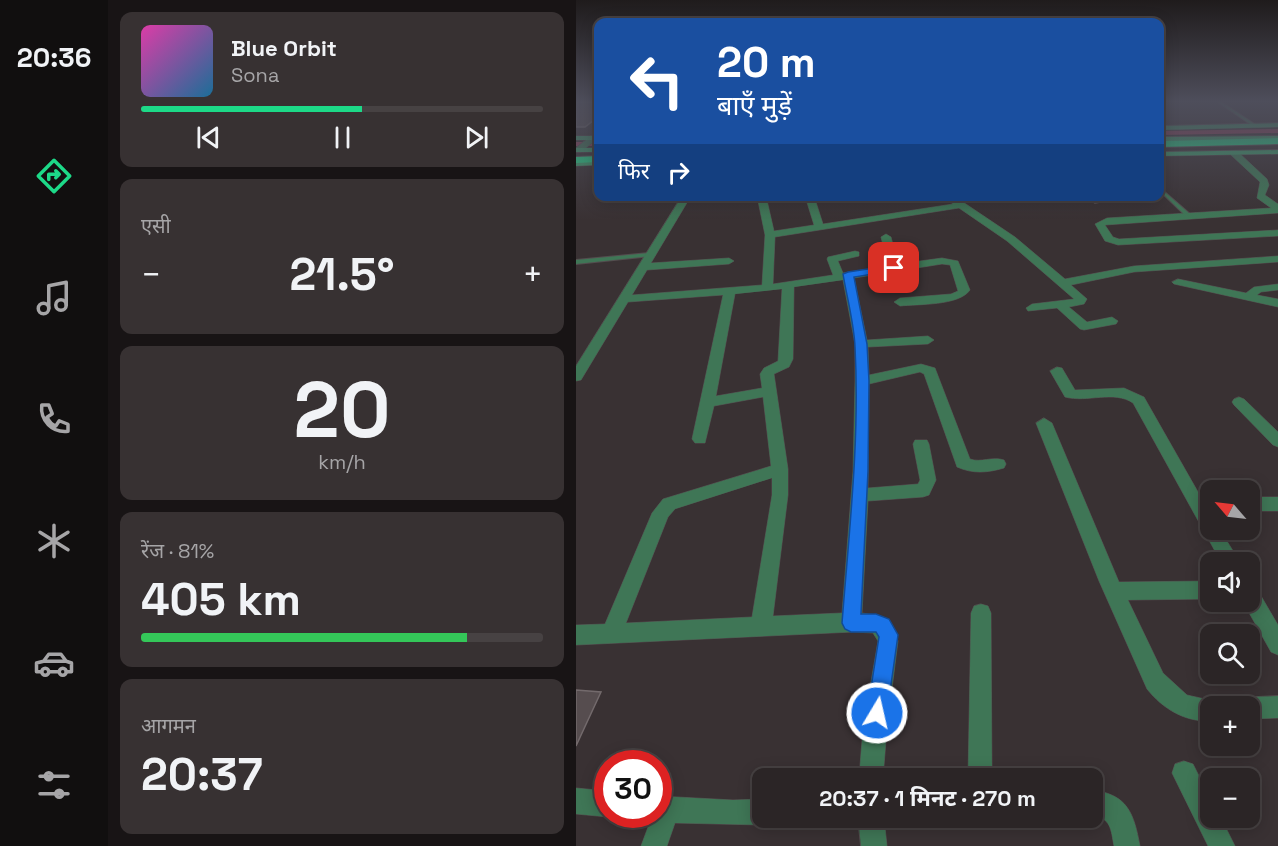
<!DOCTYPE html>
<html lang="hi">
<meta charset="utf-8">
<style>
body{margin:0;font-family:"Space Grotesk","Noto Sans Devanagari",sans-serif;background:#373132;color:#f1f3f6;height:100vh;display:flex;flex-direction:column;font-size:22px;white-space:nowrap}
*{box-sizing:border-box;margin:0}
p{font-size:20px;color:#a6a5a7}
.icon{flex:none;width:33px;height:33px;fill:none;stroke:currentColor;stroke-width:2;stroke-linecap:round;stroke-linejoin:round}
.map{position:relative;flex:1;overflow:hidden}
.details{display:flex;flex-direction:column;gap:12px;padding:12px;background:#181415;width:468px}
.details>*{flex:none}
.guide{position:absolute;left:18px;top:18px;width:570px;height:183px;border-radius:12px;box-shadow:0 3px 15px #0003,0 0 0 2px #474243;background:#1a4fa0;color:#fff;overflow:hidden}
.needle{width:39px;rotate:298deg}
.controls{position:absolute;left:624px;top:480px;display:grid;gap:12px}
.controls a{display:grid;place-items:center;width:60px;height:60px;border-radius:12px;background:#2b2526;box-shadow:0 3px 15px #0003,0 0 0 2px #474243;font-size:30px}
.speed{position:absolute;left:18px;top:750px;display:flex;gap:12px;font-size:30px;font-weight:700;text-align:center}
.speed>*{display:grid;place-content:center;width:78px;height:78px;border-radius:50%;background:#2b2526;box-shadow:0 3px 15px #0003,0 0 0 2px #474243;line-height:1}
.speed .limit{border:9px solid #d22;background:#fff;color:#111}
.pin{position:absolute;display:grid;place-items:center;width:51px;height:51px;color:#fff;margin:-26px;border-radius:12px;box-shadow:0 3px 9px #0006}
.me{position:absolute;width:66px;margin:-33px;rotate:9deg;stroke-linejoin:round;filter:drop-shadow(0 0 4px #0008)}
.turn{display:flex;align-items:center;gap:21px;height:126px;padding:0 24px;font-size:27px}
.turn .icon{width:78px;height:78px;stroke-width:2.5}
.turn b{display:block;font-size:42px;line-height:51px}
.then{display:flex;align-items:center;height:57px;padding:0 24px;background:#0003;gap:12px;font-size:22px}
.big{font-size:45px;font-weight:700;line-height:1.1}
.details .tile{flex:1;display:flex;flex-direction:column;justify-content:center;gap:9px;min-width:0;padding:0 21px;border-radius:12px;background:#373132}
.details .dial{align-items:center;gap:0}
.dial b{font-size:78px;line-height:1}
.song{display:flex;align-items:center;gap:18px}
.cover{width:72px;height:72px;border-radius:9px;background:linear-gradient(135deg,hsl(320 70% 55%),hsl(200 70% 35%))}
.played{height:6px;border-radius:3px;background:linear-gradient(90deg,#1dd988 55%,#474243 55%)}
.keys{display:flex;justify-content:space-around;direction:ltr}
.heat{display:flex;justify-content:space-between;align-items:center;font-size:33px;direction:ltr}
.charge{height:9px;border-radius:4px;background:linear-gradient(90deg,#34c759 81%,#474243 0)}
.trip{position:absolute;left:176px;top:768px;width:351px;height:60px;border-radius:12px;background:#2b2526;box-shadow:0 3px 15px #0003,0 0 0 2px #474243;font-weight:700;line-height:60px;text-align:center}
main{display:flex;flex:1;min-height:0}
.menu{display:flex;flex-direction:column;width:108px;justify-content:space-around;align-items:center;background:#110f0f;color:#a6a5a7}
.menu .icon{width:42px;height:42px}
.menu .on{color:#1dd988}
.menu b{font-size:27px;color:#f1f3f6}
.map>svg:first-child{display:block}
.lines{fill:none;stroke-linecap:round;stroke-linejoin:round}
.canal{fill:#8d3e58;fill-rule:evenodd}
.building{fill:#564d4f;stroke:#736a6c;stroke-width:1.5}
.lane-casing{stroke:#544d4f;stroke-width:2}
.street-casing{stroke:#544d4f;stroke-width:1}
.secondary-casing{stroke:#544d4f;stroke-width:1}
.highway-casing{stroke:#544d4f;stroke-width:2}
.lane{fill:#3f7656;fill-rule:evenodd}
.street{fill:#3f7656;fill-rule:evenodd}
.secondary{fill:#3d9a69;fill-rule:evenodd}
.highway{fill:#25cf83;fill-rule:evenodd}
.route{fill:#1a73e8;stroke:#114b97;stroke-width:1.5}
</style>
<main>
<nav class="menu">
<b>20:36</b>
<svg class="icon on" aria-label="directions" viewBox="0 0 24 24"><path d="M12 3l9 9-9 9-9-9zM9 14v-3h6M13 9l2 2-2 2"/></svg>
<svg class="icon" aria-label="music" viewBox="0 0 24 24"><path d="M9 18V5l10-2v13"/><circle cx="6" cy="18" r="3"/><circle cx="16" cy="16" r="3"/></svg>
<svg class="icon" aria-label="phone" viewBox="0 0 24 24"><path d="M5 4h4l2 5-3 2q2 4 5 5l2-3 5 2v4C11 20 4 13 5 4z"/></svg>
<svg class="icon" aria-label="climate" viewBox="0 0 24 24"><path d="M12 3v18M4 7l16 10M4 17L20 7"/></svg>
<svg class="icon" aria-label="car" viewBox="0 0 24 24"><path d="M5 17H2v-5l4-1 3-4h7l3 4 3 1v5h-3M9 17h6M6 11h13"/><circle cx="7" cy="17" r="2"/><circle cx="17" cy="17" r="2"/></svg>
<svg class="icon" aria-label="filters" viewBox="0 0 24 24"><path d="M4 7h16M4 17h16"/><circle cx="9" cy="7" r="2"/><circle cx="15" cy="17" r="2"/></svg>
</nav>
<section class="details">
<div class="tile">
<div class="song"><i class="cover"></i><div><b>Blue Orbit</b><p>Sona</p></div></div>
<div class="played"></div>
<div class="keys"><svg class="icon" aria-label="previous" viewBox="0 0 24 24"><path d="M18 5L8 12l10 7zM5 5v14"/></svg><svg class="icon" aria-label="pause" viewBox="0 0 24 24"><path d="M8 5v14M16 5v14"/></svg><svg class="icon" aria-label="next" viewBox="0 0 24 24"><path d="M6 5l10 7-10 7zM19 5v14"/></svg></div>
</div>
<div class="tile"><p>एसी</p>
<div class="heat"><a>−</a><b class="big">21.5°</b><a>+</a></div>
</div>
<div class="tile dial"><b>20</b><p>km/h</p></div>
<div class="tile"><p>रेंज · 81%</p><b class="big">405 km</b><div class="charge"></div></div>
<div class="tile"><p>आगमन</p><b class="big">20:37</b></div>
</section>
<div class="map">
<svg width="702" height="846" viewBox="0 0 702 846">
<rect width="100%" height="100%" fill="#393133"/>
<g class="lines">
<g class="canal">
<path d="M702 129V133L584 135V131Z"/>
<rect x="0" y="142" width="22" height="4"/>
</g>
</g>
<g class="building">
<path d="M0 102H22V117L9 127H0Z"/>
<path d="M0 690 25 692 0 746Z"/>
</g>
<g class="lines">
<defs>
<g id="lane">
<path d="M642 102H645L680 125 677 126Z"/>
<path d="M584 188 615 215V217H611L584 191Z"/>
<path d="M513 196H518L523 202 519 203Z"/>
<path d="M73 253 76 255 75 256 0 264V260Z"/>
</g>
<g id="street">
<path d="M15 136 22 138 5 152H0V148Z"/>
<path d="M655 151H661L691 179 693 185 689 195 702 204V213L529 225 537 237 543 239 702 230V236L542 245 529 241 519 224 531 218 695 208 681 198 684 182 655 155Z"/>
<path d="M106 196H115L75 263 153 258 158 261 153 264 71 270 56 295 186 285 189 235 181 196H190L198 231 238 225 229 196H238L247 224 377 204 367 196H378L439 237 489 279 558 266 702 256V262L558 272 495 285 511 299 508 304 493 307 511 322 536 317 542 321 540 324 508 330 504 329 481 308 452 311 450 308 456 304 498 299 431 241 383 208 199 237 197 284 257 275 251 259 252 257 279 251 283 252V256L262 261 267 273 312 266 305 237 310 234 315 237 322 264 366 258 382 261 394 290C383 306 342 304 324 306L318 302 324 298 375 294 382 291 374 265 366 264 278 278 291 340 352 336 358 340 352 344 292 347 293 375 345 364 359 368 394 459C405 463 416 456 428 460L430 464 428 468C411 473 397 474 381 467L348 374 344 372 293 384 292 488 342 484 344 480 337 444 339 440H351L353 444 360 480 353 495 347 497 292 501 286 613 300 615 314 621 322 641 311 728 307 778H283L287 728 302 641 297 633 277 632 0 645V625L29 624 76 513 87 499 195 466 187 397 138 406 129 443H119L116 439 147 295 52 302 5 380 0 381V366ZM267 280 279 344V381L277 471 266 613 197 616 212 495V469L198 374 213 367 217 359 218 287ZM206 289 202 361 188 368 184 374 186 388 140 396 159 294ZM196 478V495L176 617 50 623 92 517 99 509Z"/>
<path d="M602 279 670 293 678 287 702 284V290L685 292 681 295 702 299V307L598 284 596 282Z"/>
<path d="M481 367 486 368 499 390 548 388 568 397 634 513V530H644L664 562H645L557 403C538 390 511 403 489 397L474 371Z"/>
<path d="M663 397 668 399 702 432V447L697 445 658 405 656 402 658 399Z"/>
<path d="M468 418 476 423 543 582 634 581V599L552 600 587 673 611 695 642 702 644 706H634V721C609 722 587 709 571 689L523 581 460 423Z"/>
<rect x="674" y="497" width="28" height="14"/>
<path d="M674 586 681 589 702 625V655L695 652 667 602H674Z"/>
<path d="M405 604 412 606 415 613 416 778H392L395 613 398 606Z"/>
<path d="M702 696V718L674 719V706H663L666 700 674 697Z"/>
<path d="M608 761 617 764 634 798V818H645L659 846H632L596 773 599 764Z"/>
<path d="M0 788 32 791V814H37L32 817 0 814Z"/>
<path d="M516 790C552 794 558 814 564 846H538C535 830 535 817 516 816Z"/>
<path d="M82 796 157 800 186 799V818H197L195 821 186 825 99 823 91 846H65L75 819 72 814H82Z"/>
<path d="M282 818H308L311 846H285Z"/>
</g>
<g id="secondary">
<path d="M702 123V127L584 130V126Z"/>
<rect x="0" y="136" width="22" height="4"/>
<path d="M702 136V140L584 141V137Z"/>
<rect x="0" y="148" width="22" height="4"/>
<path d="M702 150V154L584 156V152Z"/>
<path d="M22 161V165L0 166V162Z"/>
</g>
<g id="highway">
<path d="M702 138V144L584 147V141Z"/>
<path d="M22 156V162L0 163V157Z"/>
</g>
</defs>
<use href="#lane" class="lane-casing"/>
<use href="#street" class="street-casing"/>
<use href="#secondary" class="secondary-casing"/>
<use href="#highway" class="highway-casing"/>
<use href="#lane" class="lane"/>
<use href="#street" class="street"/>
<use href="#secondary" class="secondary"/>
<use href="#highway" class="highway"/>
</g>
<linearGradient id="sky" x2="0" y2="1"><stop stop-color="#1f1b1c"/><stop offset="0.46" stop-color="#4e4e5b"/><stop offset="1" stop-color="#4e4e5b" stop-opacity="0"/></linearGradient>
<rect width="702" height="220" fill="url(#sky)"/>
<path class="route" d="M318 265 323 268 322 270 278 277 291 344 293 381 292 471 285 614H300L313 619 322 635 311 713 308 721 301 724 294 721 291 713 303 637 300 632H275L269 629 266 623C273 532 284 439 279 347 278 323 271 298 267 274L272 272Z"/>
</svg>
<div class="controls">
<a><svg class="needle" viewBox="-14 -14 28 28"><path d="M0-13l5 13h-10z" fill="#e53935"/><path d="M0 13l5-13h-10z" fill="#a6a5a7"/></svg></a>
<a><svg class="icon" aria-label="sound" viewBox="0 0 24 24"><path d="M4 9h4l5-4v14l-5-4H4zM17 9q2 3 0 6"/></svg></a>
<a><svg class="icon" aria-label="search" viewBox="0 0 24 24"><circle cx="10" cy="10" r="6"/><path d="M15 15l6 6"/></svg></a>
<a>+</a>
<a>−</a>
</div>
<div class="speed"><div class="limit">30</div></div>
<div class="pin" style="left:318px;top:268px;background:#d93025"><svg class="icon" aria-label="arrive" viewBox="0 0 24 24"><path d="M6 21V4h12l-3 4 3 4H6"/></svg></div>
<svg class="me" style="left:301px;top:713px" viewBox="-20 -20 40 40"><circle r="17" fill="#1a73e8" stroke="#fff" stroke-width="3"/><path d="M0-11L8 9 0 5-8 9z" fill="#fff"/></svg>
<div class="trip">20:37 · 1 मिनट · 270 m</div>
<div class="guide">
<div class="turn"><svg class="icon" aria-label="left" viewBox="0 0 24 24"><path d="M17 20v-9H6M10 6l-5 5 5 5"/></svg><div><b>20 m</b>बाएँ मुड़ें</div></div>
<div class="then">फिर<svg class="icon" aria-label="right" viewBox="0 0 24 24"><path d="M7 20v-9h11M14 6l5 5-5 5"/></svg></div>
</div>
</div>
</main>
